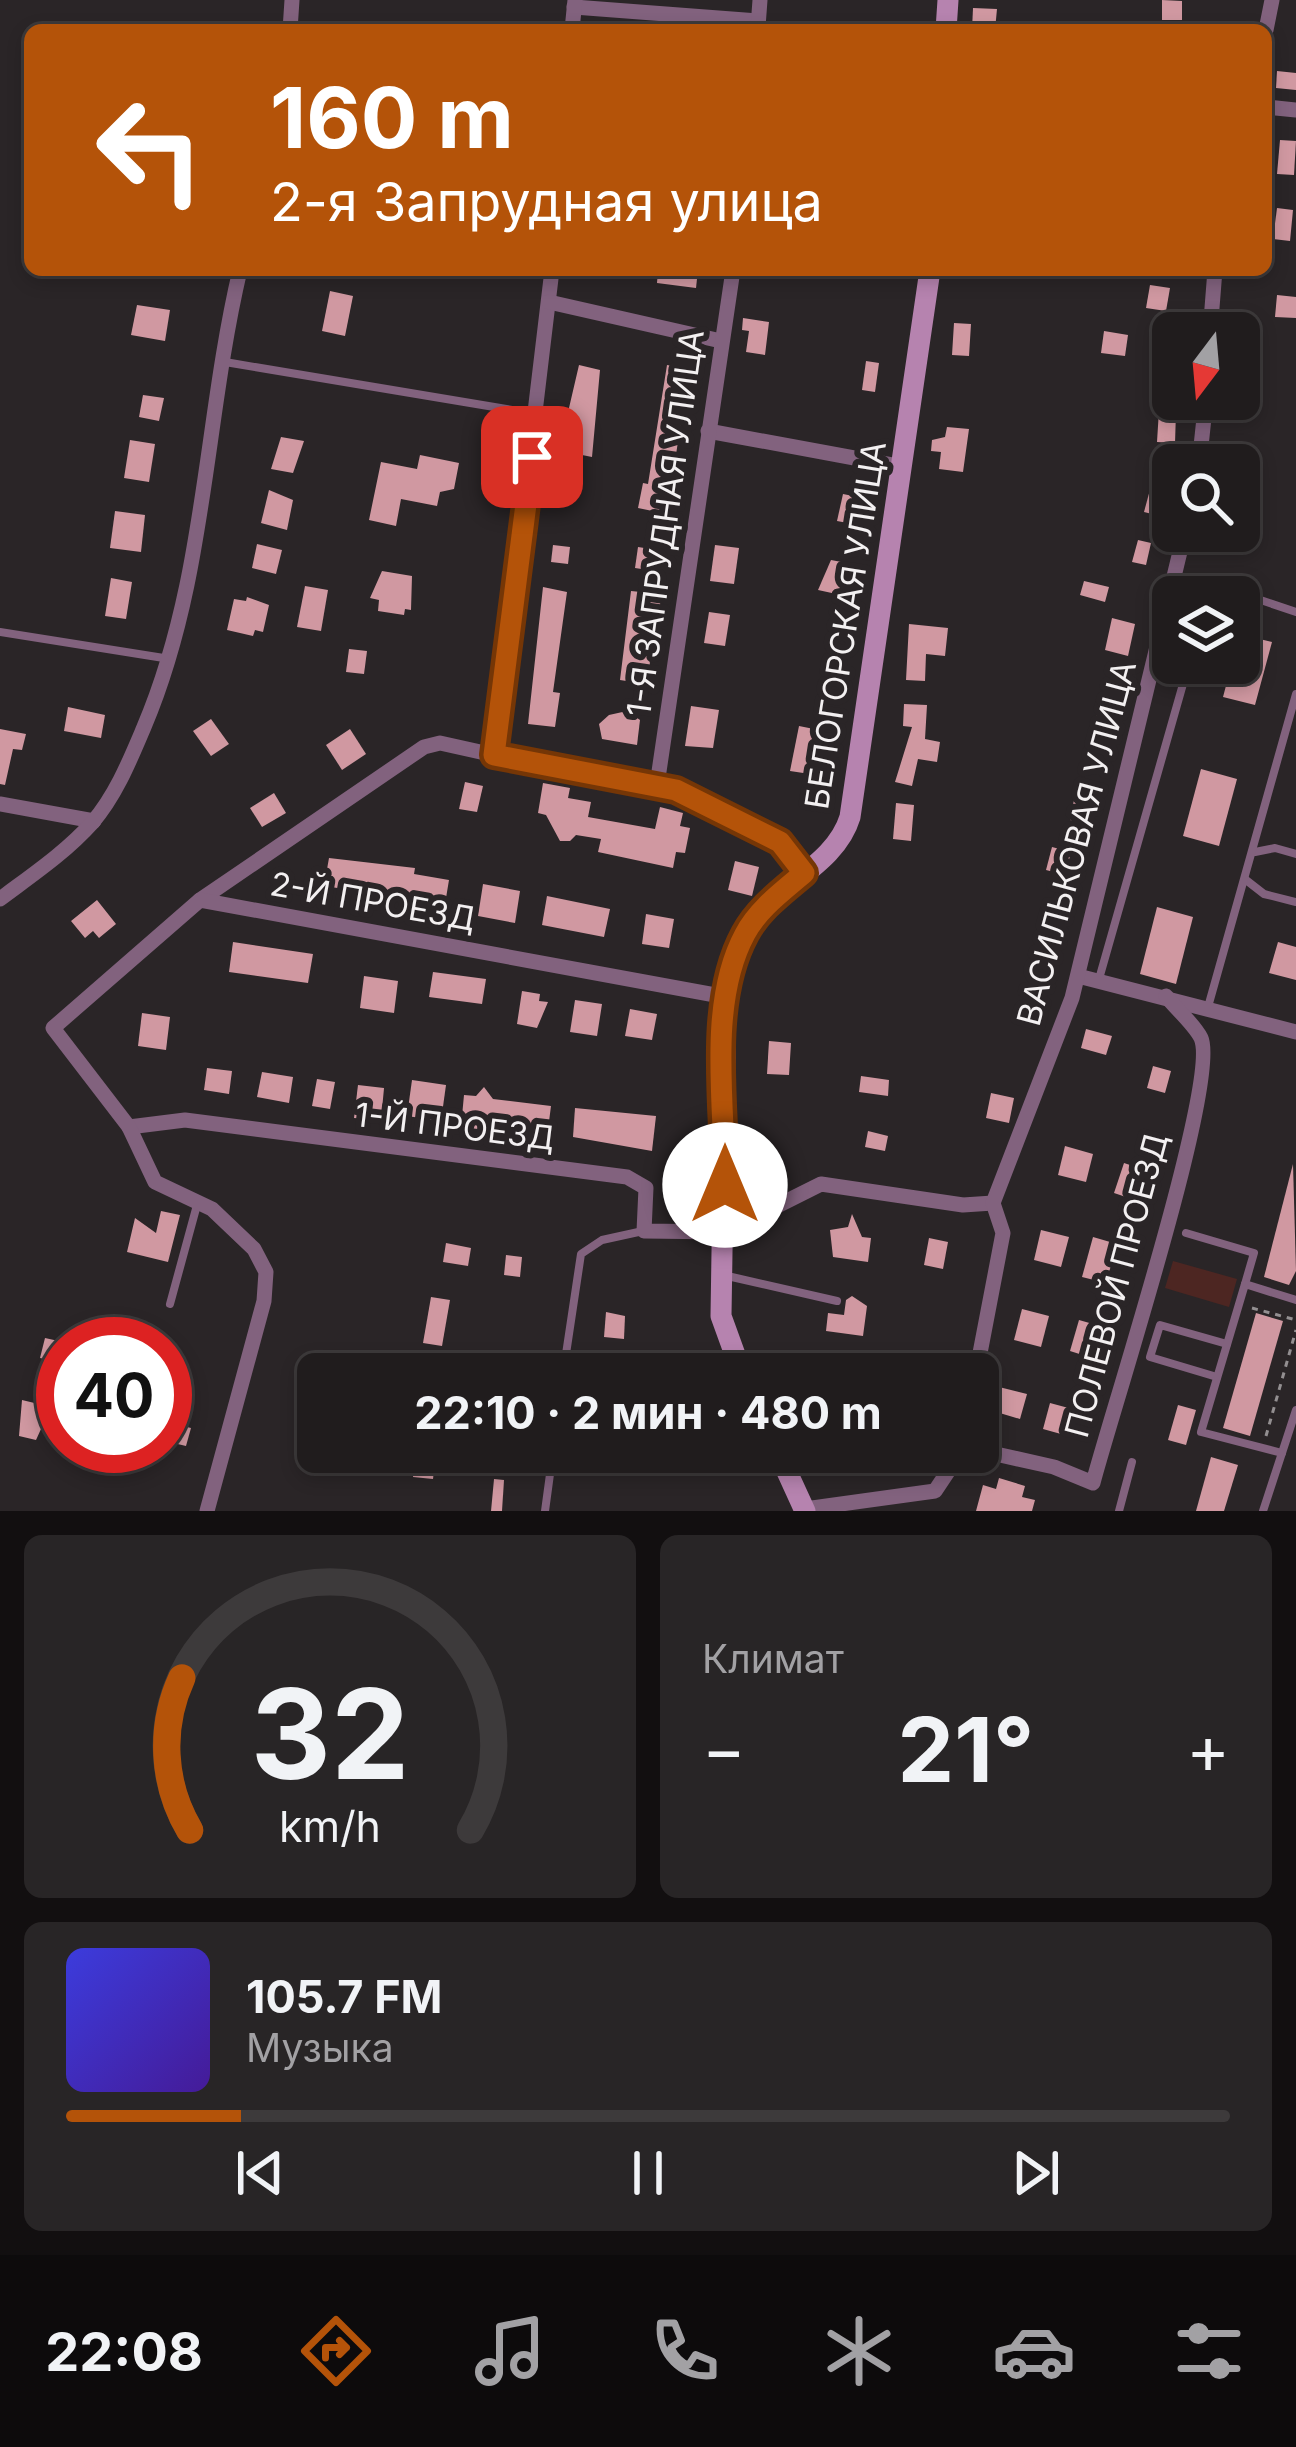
<!DOCTYPE html>
<html lang="ru">
<meta charset="utf-8">
<style>
body{margin:0;font-family:Inter,sans-serif;background:#282526;color:#f1f3f6;height:100vh;display:flex;flex-direction:column;font-size:45px;white-space:nowrap}
*{box-sizing:border-box;margin:0}
p{font-size:39px;color:#a2a1a4}
.icon{flex:none;width:66px;height:66px;fill:none;stroke:currentColor;stroke-width:2;stroke-linecap:round;stroke-linejoin:round}
.map{position:relative;height:1511px;overflow:hidden}
.details{display:flex;flex-direction:column;gap:24px;padding:24px;background:#120f10;flex:1}
.details>*{flex:none}
.guide{position:absolute;left:24px;top:24px;width:1248px;height:252px;border-radius:18px;box-shadow:0 6px 18px #0003,0 0 0 3px #3d3a3b;background:#b45309;color:#fff;overflow:hidden}
.needle{width:78px;rotate:196deg}
.tools{position:absolute;left:1152px;top:312px;display:grid;gap:24px}
.tools a{display:grid;place-items:center;width:108px;height:108px;border-radius:18px;background:#201c1d;box-shadow:0 6px 18px #0003,0 0 0 3px #3d3a3b;font-size:60px}
.speed{position:absolute;left:36px;top:1317px;display:flex;gap:24px;font-size:60px;font-weight:700;text-align:center}
.speed>*{display:grid;place-content:center;width:156px;height:156px;border-radius:50%;background:#201c1d;box-shadow:0 6px 18px #0003,0 0 0 3px #3d3a3b;line-height:1}
.speed .limit{border:18px solid #d22;background:#fff;color:#111}
.pin{position:absolute;display:grid;place-items:center;width:102px;height:102px;color:#fff;margin:-51px;border-radius:24px;box-shadow:0 6px 18px #0006}
.me{position:absolute;width:132px;margin:-66px;rotate:0deg;stroke-linejoin:round;filter:drop-shadow(0 0 9px #0008)}
.turn{display:flex;align-items:center;gap:42px;height:252px;padding:0 48px;font-size:54px}
.turn .icon{width:156px;height:156px;stroke-width:2.5}
.turn b{display:block;font-size:84px;line-height:102px}
.big{font-size:90px;font-weight:700;line-height:1.1}
.details .card{flex:1;display:flex;flex-direction:column;justify-content:center;gap:18px;min-width:0;padding:0 42px;border-radius:18px;background:#282526}
.details .dial{align-items:center;gap:0}
.dial svg{height:312px;overflow:visible;fill:none;stroke:#3d3a3b;stroke-width:7;stroke-linecap:round;text-anchor:middle}
.dial text{fill:#f1f3f6;stroke:none}
.song{display:flex;align-items:center;gap:36px}
.cover{width:144px;height:144px;border-radius:18px;background:linear-gradient(135deg,hsl(240 70% 55%),hsl(260 70% 35%))}
.played{height:12px;border-radius:6px;background:linear-gradient(90deg,#b45309 15%,#3d3a3b 15%)}
.keys{display:flex;justify-content:space-around;direction:ltr}
.heat{display:flex;justify-content:space-between;align-items:center;font-size:66px;direction:ltr}
.details .tiles{flex:1;display:grid;gap:24px;grid-template-columns:1fr 1fr}
.card:last-child{grid-column:span 2}
.trip{position:absolute;left:297px;top:1353px;width:702px;height:120px;border-radius:18px;background:#201c1d;box-shadow:0 6px 18px #0003,0 0 0 3px #3d3a3b;font-weight:700;line-height:120px;text-align:center}
.dock{display:flex;height:192px;justify-content:space-around;align-items:center;background:#0d0b0c;color:#a2a1a4}
.dock .icon{width:84px;height:84px}
.dock .active{color:#b45309}
.dock b{font-size:54px;color:#f1f3f6}
.map>svg:first-child{display:block}
.green{fill:#4d2622}
.building{fill:#d098a1}
.lines{fill:none;stroke-linecap:round;stroke-linejoin:round}
.path{stroke:#938f91;stroke-width:3;stroke-dasharray:6 6;stroke-linecap:butt}
.lane{stroke:#82627e;stroke-width:8}
.street{stroke:#82627e;stroke-width:15}
.secondary{stroke:#b683af;stroke-width:21}
.route-casing{stroke:#753606;stroke-width:30}
.route{stroke:#b45309;stroke-width:21}
.labels{text-anchor:middle;stroke-width:12;stroke-linejoin:round;paint-order:stroke}
.street-label{font-size:33px;fill:#f3f0f1;stroke:#2a2527}
</style>
<div class="map">
<svg width="1296" height="1511" viewBox="0 0 1296 1511">
<rect width="100%" height="100%" fill="#2a2527"/>
<path class="green" d="M1173 1261 1237 1279 1229 1307 1165 1288Z"/>
<g class="building">
<path d="M1162 0 1182 1V20H1162Z"/>
<path d="M973 8 997 9 995 30H972Z"/>
<path d="M1277 71 1296 73V90L1276 88Z"/>
<path d="M1280 140 1296 141 1294 175 1277 174Z"/>
<path d="M1277 208 1293 210 1290 241 1273 239Z"/>
<path d="M658 270H698L696 288 657 283Z"/>
<path d="M1150 285 1170 288 1166 311 1146 308Z"/>
<path d="M330 291 353 296 345 336 322 331Z"/>
<path d="M1277 295 1296 297V318L1275 317Z"/>
<path d="M137 305 170 310 165 341 131 335Z"/>
<path d="M743 318 769 322 765 355 746 352 749 331 742 330Z"/>
<path d="M954 323 971 324 969 356 952 355Z"/>
<path d="M1104 331 1128 335 1125 356 1101 353Z"/>
<path d="M866 361 879 363 875 392 862 390Z"/>
<path d="M579 365 600 370 592 457 567 452 570 439 562 438Z"/>
<path d="M667 365 689 369 667 514 638 508 643 483 648 484Z"/>
<path d="M143 395 164 398 159 421 139 417Z"/>
<path d="M1159 410 1176 411 1175 443 1157 442Z"/>
<path d="M947 427 969 429 963 472 939 469 941 452 931 451 932 440 945 437Z"/>
<path d="M281 437 304 441 293 473 271 469Z"/>
<path d="M130 440 155 444 149 482 124 478Z"/>
<path d="M420 455 459 463 454 489 440 492 437 506 401 499 396 526 369 520 381 462 417 469Z"/>
<path d="M1154 475 1170 479 1160 516 1144 512Z"/>
<path d="M269 490 293 500 287 530 261 523Z"/>
<path d="M843 494 858 497 853 524 837 521Z"/>
<path d="M115 511 145 515 141 552 110 548Z"/>
<path d="M1239 523 1257 526 1254 549 1222 545 1224 531H1239Z"/>
<path d="M1138 540 1151 543 1146 565 1132 562Z"/>
<path d="M257 544 282 550 276 574 252 568Z"/>
<path d="M553 545 570 547 568 564 551 562Z"/>
<path d="M715 545 739 548 734 584 710 581Z"/>
<path d="M638 547 664 551 661 572 635 568Z"/>
<path d="M831 560 847 563 841 595 818 590Z"/>
<path d="M382 571 412 576 411 610 405 609 404 615 378 611 379 600 370 598Z"/>
<path d="M111 578 132 582 126 619 105 616Z"/>
<path d="M1084 581 1109 587 1105 602 1080 595Z"/>
<path d="M305 586 328 590 321 631 297 627Z"/>
<path d="M543 587 567 592 553 692 560 693 555 727 528 724Z"/>
<path d="M631 591 661 594 659 618 649 617 650 675 640 674 639 683 620 680Z"/>
<path d="M247 597 269 605 263 632 255 630 253 636 227 630 234 599 246 601Z"/>
<path d="M709 612 730 615 725 646 704 643Z"/>
<path d="M1112 618 1135 624 1128 656 1105 650Z"/>
<path d="M909 624 948 628 945 656 926 654 925 681 906 680Z"/>
<path d="M1239 634 1272 642 1255 705 1223 697 1232 663H1239Z"/>
<path d="M349 649 367 651 364 674 346 672Z"/>
<path d="M904 704 927 705 925 739 940 742 937 762 918 759 912 786 895 782 912 727 903 726Z"/>
<path d="M691 706 719 710 713 748 685 746Z"/>
<path d="M68 707 105 715 101 738 64 731Z"/>
<path d="M627 711 640 720 637 745 602 739 599 724 609 715Z"/>
<path d="M1098 711 1112 715 1107 737 1092 733Z"/>
<path d="M211 719 229 744 211 756 193 731Z"/>
<path d="M799 726 819 730 810 774 790 771Z"/>
<path d="M0 729 26 734 22 750 13 749 5 785 0 784Z"/>
<path d="M350 729 366 754 342 770 326 745Z"/>
<path d="M1201 769 1237 779 1219 846 1183 836Z"/>
<path d="M465 782 483 786 477 812 459 809Z"/>
<path d="M543 783 570 788 568 798 591 802 588 817 655 829 660 807 683 813 680 826 690 828 685 853 676 852 673 868 598 852 601 839 576 835 570 841H560L546 815 538 813Z"/>
<path d="M1077 785 1093 788 1085 824 1070 820Z"/>
<path d="M274 793 286 813 262 827 250 808Z"/>
<path d="M896 803 914 805 911 841 893 839Z"/>
<path d="M1052 847 1071 852 1065 875 1046 870Z"/>
<path d="M329 858 415 868 414 874 449 880 445 904 324 886Z"/>
<path d="M735 861 759 867 752 896 728 890Z"/>
<path d="M483 884 520 891 515 923 478 916Z"/>
<path d="M547 896 610 909 604 937 542 925Z"/>
<path d="M97 900 116 924 99 938 93 931 85 938 71 921Z"/>
<path d="M1157 907 1193 917 1176 984 1140 974Z"/>
<path d="M646 914 674 919 669 948 642 944Z"/>
<path d="M233 942 313 954 308 983 229 972Z"/>
<path d="M1278 942 1296 947V980L1269 973Z"/>
<path d="M433 972 486 979 482 1004 429 997Z"/>
<path d="M1031 974 1045 978 1039 997 1026 994Z"/>
<path d="M364 976 398 981 394 1013 360 1008Z"/>
<path d="M522 991 540 994 539 1001 548 1002 537 1028 517 1024Z"/>
<path d="M575 1000 602 1004 597 1036 570 1032Z"/>
<path d="M630 1009 657 1014 652 1040 625 1036Z"/>
<path d="M142 1013 170 1017 166 1050 138 1046Z"/>
<path d="M1086 1029 1112 1036 1106 1055 1081 1048Z"/>
<path d="M769 1041 791 1043 789 1075 767 1074Z"/>
<path d="M1153 1066 1171 1071 1165 1093 1147 1088Z"/>
<path d="M207 1068 232 1071 229 1094 204 1090Z"/>
<path d="M262 1072 293 1077 289 1103 257 1097Z"/>
<path d="M861 1076 889 1080 888 1096 859 1092Z"/>
<path d="M317 1079 335 1082 330 1109 312 1106Z"/>
<path d="M412 1080 446 1085 441 1121 407 1116Z"/>
<path d="M358 1085 384 1088 381 1120 354 1118Z"/>
<path d="M484 1087 493 1099 551 1106 547 1137 461 1127 464 1095 476 1096Z"/>
<path d="M991 1093 1014 1098 1009 1123 986 1118Z"/>
<path d="M575 1108 656 1116 652 1151 573 1137Z"/>
<path d="M868 1131 888 1136 885 1151 865 1147Z"/>
<path d="M1065 1146 1093 1154 1086 1182 1058 1175Z"/>
<path d="M1124 1163 1148 1171 1138 1201 1114 1193Z"/>
<path d="M1293 1164 1296 1271 1289 1285 1264 1277Z"/>
<path d="M161 1211 180 1215 168 1262 127 1252 135 1218 156 1233Z"/>
<path d="M852 1214 862 1237 871 1238 868 1262 833 1257 830 1230 848 1227Z"/>
<path d="M1041 1230 1069 1237 1061 1267 1034 1260Z"/>
<path d="M1093 1237 1117 1244 1106 1283 1082 1277Z"/>
<path d="M929 1238 948 1242 943 1269 924 1265Z"/>
<path d="M446 1243 471 1248 468 1266 443 1262Z"/>
<path d="M506 1255 522 1257 520 1277 504 1275Z"/>
<path d="M852 1296 867 1306 863 1336 826 1331 828 1313 844 1315 846 1300Z"/>
<path d="M431 1297 450 1300 442 1346 423 1343Z"/>
<path d="M1022 1309 1049 1316 1041 1347 1014 1340Z"/>
<path d="M606 1312 625 1316 624 1339 604 1337Z"/>
<path d="M1256 1313 1283 1321 1250 1436 1223 1428Z"/>
<path d="M1079 1320 1100 1326 1092 1358 1070 1351Z"/>
<path d="M45 1338 63 1342V1363L40 1358Z"/>
<path d="M999 1387 1027 1394 1020 1419 993 1411Z"/>
<path d="M22 1400 51 1407 36 1440 19 1436Z"/>
<path d="M1050 1403 1076 1410 1068 1436 1043 1429Z"/>
<path d="M1178 1405 1196 1410 1186 1445 1168 1440Z"/>
<path d="M167 1422 191 1428 186 1446 165 1441Z"/>
<path d="M416 1452H436L433 1479 413 1477Z"/>
<path d="M579 1452H601L599 1472 577 1469Z"/>
<path d="M672 1452H699L696 1469 670 1464Z"/>
<path d="M1211 1457 1238 1465 1224 1511H1196Z"/>
<path d="M999 1478 1025 1486 1022 1497 1035 1500 1032 1511H976L983 1485 996 1489Z"/>
<path d="M494 1479 504 1480 502 1511H491Z"/>
</g>
<g class="lines">
<g class="path">
<path d="M1252 1308 1296 1320"/>
<path d="M1266 1436 1296 1330"/>
</g>
<g class="lane">
<path d="M225 362 536 414"/>
<path d="M1213 597 1237 592 1296 612"/>
<path d="M0 632 170 659"/>
<path d="M1255 852 1275 848 1296 854"/>
<path d="M1246 880 1264 894 1296 902"/>
<path d="M1099 979 1189 663"/>
<path d="M1208 1007 1296 694"/>
<path d="M1186 1233 1254 1253 1245 1284"/>
<path d="M723 1275 837 1301"/>
<path d="M170 1304 197 1205"/>
<path d="M563 1374 581 1254 602 1240 643 1231"/>
<path d="M1217 1377 1150 1357 1160 1325 1227 1344"/>
<path d="M1282 1453 1201 1432 1245 1284 1296 1300"/>
<path d="M545 1511 553 1452"/>
<path d="M1119 1511 1132 1462"/>
<path d="M1263 1511 1296 1410"/>
</g>
<g class="street">
<path d="M574 7 758 21"/>
<path d="M758 27 760 0"/>
<path d="M290 30 292 0"/>
<path d="M572 30 575 0"/>
<path d="M1266 30 1272 0"/>
<path d="M1266 107 1296 110"/>
<path d="M552 270 494 755 677 790 780 842 804 873"/>
<path d="M549 302 721 341"/>
<path d="M1210 333 1215 270"/>
<path d="M708 431 903 467"/>
<path d="M1199 465 1206 399"/>
<path d="M657 785 733 270"/>
<path d="M0 804 94 821"/>
<path d="M0 899C32 875 65 853 92 823 116 795 130 760 144 727 206 581 204 423 240 270"/>
<path d="M200 900 424 747 440 743 494 755"/>
<path d="M1078 976 1296 1032"/>
<path d="M129 1127 185 1120 627 1177 646 1188 644 1231 725 1232 821 1184 963 1205 993 1203"/>
<path d="M976 1374 1003 1233 993 1203 1072 998 1185 531"/>
<path d="M978 1450 1054 1467 1093 1483C1110 1417 1220 1080 1201 1038 1194 1024 1176 1009 1166 996"/>
<path d="M805 1509 935 1491 961 1452"/>
<path d="M207 1511 264 1301 266 1272 254 1249 212 1209 155 1182 129 1127 53 1028 200 900 726 997"/>
</g>
<g class="secondary">
<path d="M946 30 948 0"/>
<path d="M742 1374 721 1316 726 997C733 969 738 941 756 918 783 882 836 863 850 817L930 270"/>
<path d="M778 1452 805 1511"/>
</g>
</g>
<g class="lines">
<defs>
<path id="route" d="M532 457 494 755 676 790 780 842 804 873C783 891 758 909 745 934 707 1004 725 1108 725 1185"/>
</defs>
<use href="#route" class="route-casing"/>
<use href="#route" class="route"/>
</g>
<g class="labels">
<g class="street-label">
<text transform="translate(665 523) rotate(-82)" y="12">1-Я ЗАПРУДНАЯ УЛИЦА</text>
<text transform="translate(845 625) rotate(-81)" y="12">БЕЛОГОРСКАЯ УЛИЦА</text>
<text transform="translate(1076 843) rotate(-75)" y="12">ВАСИЛЬКОВАЯ УЛИЦА</text>
<text transform="translate(373 901) rotate(10)" y="12">2-Й ПРОЕЗД</text>
<text transform="translate(455 1126) rotate(7)" y="12">1-Й ПРОЕЗД</text>
<text transform="translate(1116 1285) rotate(-75)" y="12">ПОЛЕВОЙ ПРОЕЗД</text>
</g>
</g>
</svg>
<div class="tools">
<a><svg class="needle" viewBox="-14 -14 28 28"><path d="M0-13l5 13h-10z" fill="#e53935"/><path d="M0 13l5-13h-10z" fill="#a2a1a4"/></svg></a>
<a><svg class="icon" aria-label="search" viewBox="0 0 24 24"><circle cx="10" cy="10" r="6"/><path d="M15 15l6 6"/></svg></a>
<a><svg class="icon" aria-label="layers" viewBox="0 0 24 24"><path d="M12 4l9 5-9 5-9-5zM3 14l9 5 9-5"/></svg></a>
</div>
<div class="speed"><div class="limit">40</div></div>
<div class="pin" style="left:532px;top:457px;background:#d93025"><svg class="icon" aria-label="arrive" viewBox="0 0 24 24"><path d="M6 21V4h12l-3 4 3 4H6"/></svg></div>
<svg class="me" style="left:725px;top:1185px" viewBox="-20 -20 40 40"><circle r="19" fill="#fff"/><path d="M0-13L10 11 0 6-10 11z" fill="#b45309"/></svg>
<div class="trip">22:10 · 2 мин · 480 m</div>
<div class="guide">
<div class="turn"><svg class="icon" aria-label="left" viewBox="0 0 24 24"><path d="M17 20v-9H6M10 6l-5 5 5 5"/></svg><div><b>160 m</b>2-я Запрудная улица</div></div>
</div>
</div>
<section class="details">
<div class="tiles">
<div class="card dial"><svg viewBox="0 0 100 80">
<path d="M14 69A42 42 0 1 1 86 69"/>
<path d="M14 69A42 42 0 0 1 12 30" stroke="#b45309"/>
<text x="50" y="56" font-size="32" font-weight="700">32</text>
<text x="50" y="72" font-size="11">km/h</text>
</svg></div>
<div class="card"><p>Климат</p>
<div class="heat"><a>−</a><b class="big">21°</b><a>+</a></div>
</div>
<div class="card">
<div class="song"><i class="cover"></i><div><b>105.7 FM</b><p>Музыка</p></div></div>
<div class="played"></div>
<div class="keys"><svg class="icon" aria-label="previous" viewBox="0 0 24 24"><path d="M18 5L8 12l10 7zM5 5v14"/></svg><svg class="icon" aria-label="pause" viewBox="0 0 24 24"><path d="M8 5v14M16 5v14"/></svg><svg class="icon" aria-label="next" viewBox="0 0 24 24"><path d="M6 5l10 7-10 7zM19 5v14"/></svg></div>
</div>
</div>
</section>
<nav class="dock">
<b>22:08</b>
<svg class="icon active" aria-label="directions" viewBox="0 0 24 24"><path d="M12 3l9 9-9 9-9-9zM9 14v-3h6M13 9l2 2-2 2"/></svg>
<svg class="icon" aria-label="music" viewBox="0 0 24 24"><path d="M9 18V5l10-2v13"/><circle cx="6" cy="18" r="3"/><circle cx="16" cy="16" r="3"/></svg>
<svg class="icon" aria-label="phone" viewBox="0 0 24 24"><path d="M5 4h4l2 5-3 2q2 4 5 5l2-3 5 2v4C11 20 4 13 5 4z"/></svg>
<svg class="icon" aria-label="climate" viewBox="0 0 24 24"><path d="M12 3v18M4 7l16 10M4 17L20 7"/></svg>
<svg class="icon" aria-label="car" viewBox="0 0 24 24"><path d="M5 17H2v-5l4-1 3-4h7l3 4 3 1v5h-3M9 17h6M6 11h13"/><circle cx="7" cy="17" r="2"/><circle cx="17" cy="17" r="2"/></svg>
<svg class="icon" aria-label="filters" viewBox="0 0 24 24"><path d="M4 7h16M4 17h16"/><circle cx="9" cy="7" r="2"/><circle cx="15" cy="17" r="2"/></svg>
</nav>
